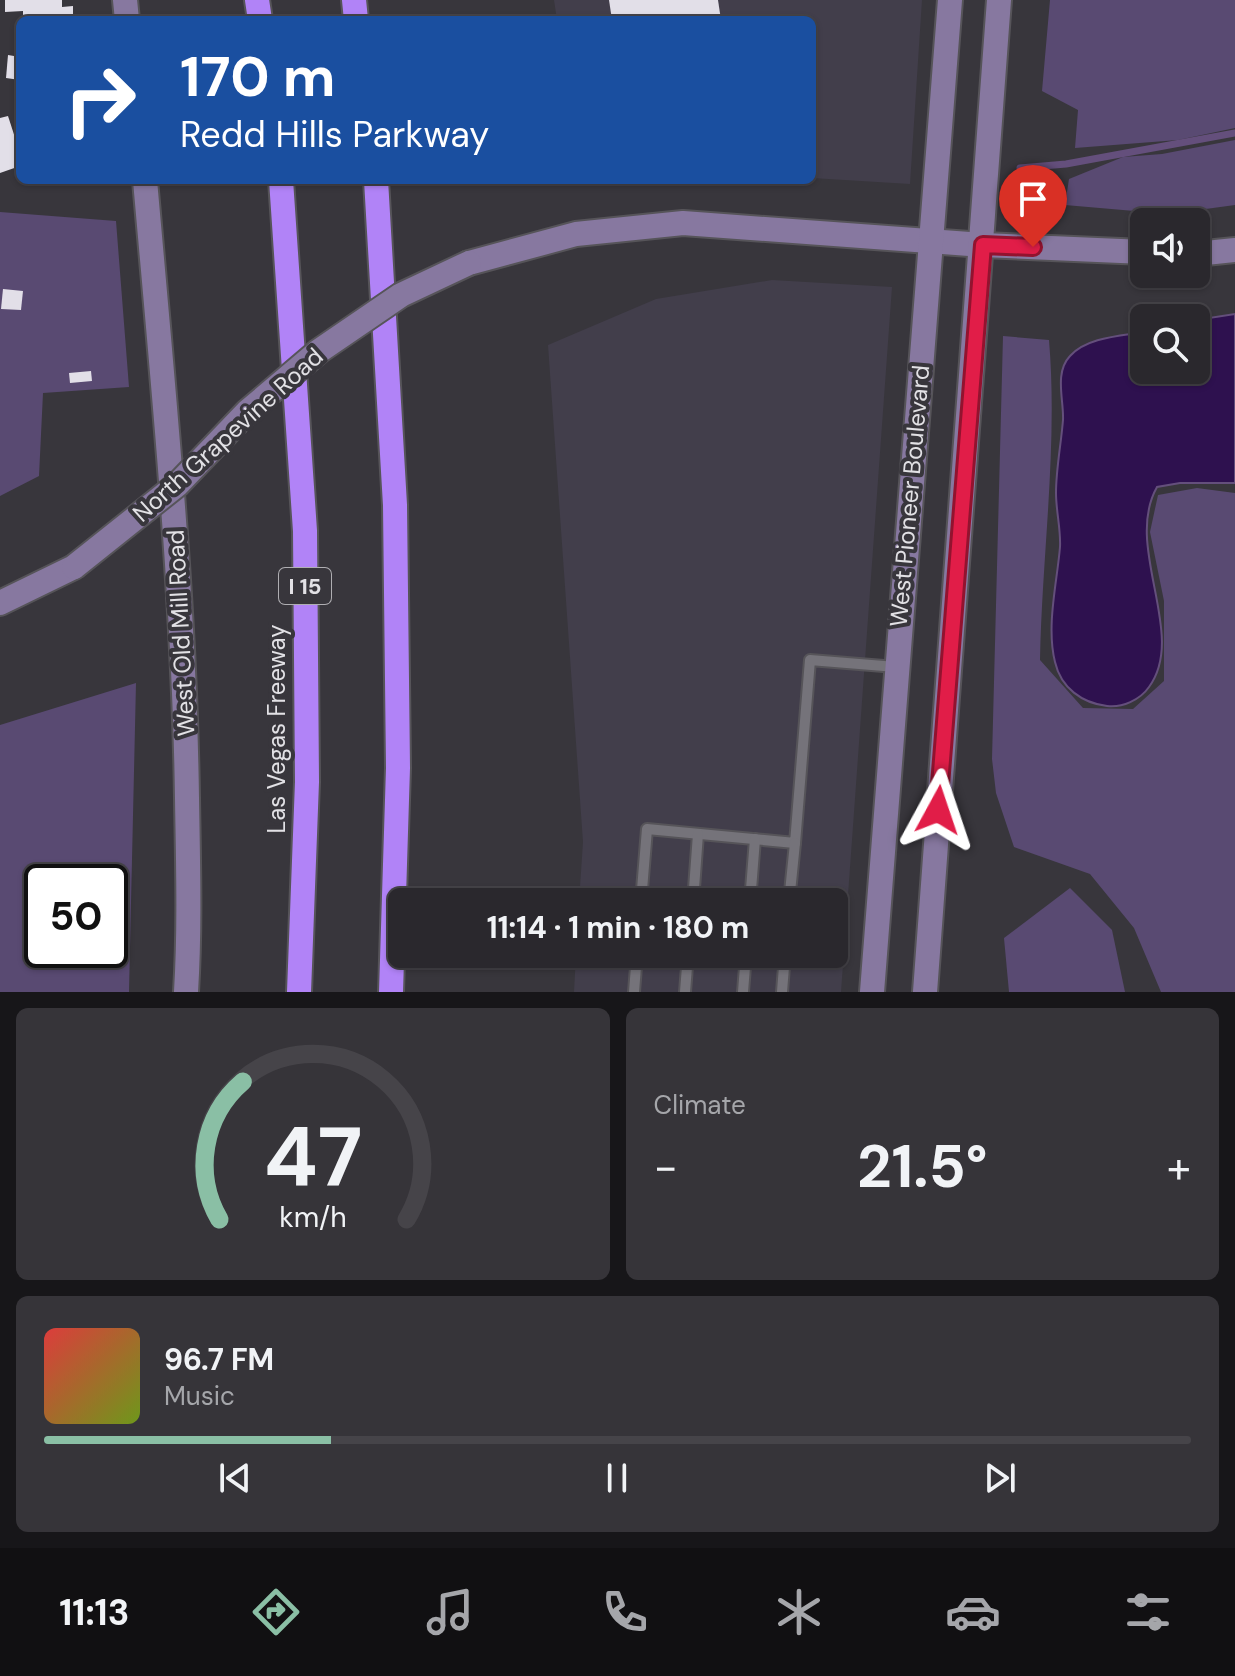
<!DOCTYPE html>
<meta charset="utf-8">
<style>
body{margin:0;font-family:"DM Sans",sans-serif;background:#363439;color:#f1f3f6;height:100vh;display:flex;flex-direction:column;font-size:30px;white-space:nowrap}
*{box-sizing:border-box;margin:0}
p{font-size:26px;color:#a5a6aa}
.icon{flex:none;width:44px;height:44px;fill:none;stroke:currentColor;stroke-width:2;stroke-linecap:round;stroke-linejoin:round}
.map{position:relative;height:992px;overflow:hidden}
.drawer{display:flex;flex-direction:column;gap:16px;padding:16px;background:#171619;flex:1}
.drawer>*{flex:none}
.guide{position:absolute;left:16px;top:16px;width:800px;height:168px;border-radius:12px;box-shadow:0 2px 6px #0004,0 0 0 2px #464449;background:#1a4fa0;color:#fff;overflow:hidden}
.fabs{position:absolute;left:1130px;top:208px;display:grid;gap:16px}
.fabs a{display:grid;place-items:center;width:80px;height:80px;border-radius:12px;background:#2a282d;box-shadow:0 2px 6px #0004,0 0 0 2px #464449;font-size:40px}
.speed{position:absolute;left:24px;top:864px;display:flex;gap:16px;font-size:40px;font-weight:700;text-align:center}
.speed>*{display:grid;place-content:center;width:104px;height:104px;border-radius:50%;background:#2a282d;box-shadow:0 2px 6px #0004,0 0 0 2px #464449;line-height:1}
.speed .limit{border:4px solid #111;border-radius:12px;background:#fff;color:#111}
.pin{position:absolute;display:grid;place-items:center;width:68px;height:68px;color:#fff;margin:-82px -34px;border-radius:50% 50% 50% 0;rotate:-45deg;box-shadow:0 0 8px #0007}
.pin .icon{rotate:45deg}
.me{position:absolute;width:88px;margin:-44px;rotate:5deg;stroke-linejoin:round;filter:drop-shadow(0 0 6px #0008)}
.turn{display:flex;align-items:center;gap:28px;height:168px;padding:0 32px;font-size:36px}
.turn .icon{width:104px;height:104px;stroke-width:2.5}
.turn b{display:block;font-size:56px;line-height:68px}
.big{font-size:60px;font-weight:700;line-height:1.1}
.drawer .tile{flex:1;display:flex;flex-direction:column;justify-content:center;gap:12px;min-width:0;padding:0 28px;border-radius:12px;background:#363439}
.drawer .dial{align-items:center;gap:0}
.dial svg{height:208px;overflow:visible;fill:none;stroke:#464449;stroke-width:7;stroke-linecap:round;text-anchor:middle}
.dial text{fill:#f1f3f6;stroke:none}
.song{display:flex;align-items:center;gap:24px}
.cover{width:96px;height:96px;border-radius:12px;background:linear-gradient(135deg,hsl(0 70% 55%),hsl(80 70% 35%))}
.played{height:8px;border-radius:4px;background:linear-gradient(90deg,#8abfa5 25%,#464449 25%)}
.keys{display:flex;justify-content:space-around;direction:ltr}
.heat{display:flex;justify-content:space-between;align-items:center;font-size:44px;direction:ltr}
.drawer .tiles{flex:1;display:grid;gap:16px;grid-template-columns:1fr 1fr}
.tile:last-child{grid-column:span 2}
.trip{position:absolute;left:388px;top:888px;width:460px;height:80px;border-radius:12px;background:#2a282d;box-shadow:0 2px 6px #0004,0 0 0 2px #464449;font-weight:700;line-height:80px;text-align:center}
.menu{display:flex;height:128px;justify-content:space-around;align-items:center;background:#111012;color:#a5a6aa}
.menu .icon{width:56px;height:56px}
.menu .active{color:#8abfa5}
.menu b{font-size:36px;color:#f1f3f6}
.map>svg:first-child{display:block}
.built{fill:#423e4b}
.green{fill:#594a72;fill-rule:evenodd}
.water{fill:#2e114f;stroke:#644f7c;stroke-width:2}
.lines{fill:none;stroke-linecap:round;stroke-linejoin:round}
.stream{stroke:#644f7c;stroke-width:7}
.building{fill:#e2dfe8}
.lane-casing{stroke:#565459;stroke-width:14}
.secondary-casing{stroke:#565459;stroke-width:28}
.highway-casing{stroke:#565459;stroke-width:28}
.lane{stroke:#75737a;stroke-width:10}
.secondary{stroke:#8778a0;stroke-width:24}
.highway{stroke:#b183f7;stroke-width:24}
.secondary-bridge-casing{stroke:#565459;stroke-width:28;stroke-linecap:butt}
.secondary-bridge{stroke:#8778a0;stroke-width:24}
.route-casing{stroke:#92132f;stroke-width:20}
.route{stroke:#e11d48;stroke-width:14}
.labels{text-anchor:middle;stroke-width:8;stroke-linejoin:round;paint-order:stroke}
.shield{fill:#38363c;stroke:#afaeb2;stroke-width:2}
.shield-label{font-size:22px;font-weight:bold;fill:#e2e1e5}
.street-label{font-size:24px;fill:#e2e1e5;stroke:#38363c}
</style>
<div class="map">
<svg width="1235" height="992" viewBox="0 0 1235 992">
<rect width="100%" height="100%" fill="#38363c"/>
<g class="built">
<path d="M554 0H922L910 184 812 178V20H557Z"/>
<path d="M772 280 892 287 841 992H574L576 954H834V902H579L583 842 548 345 656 299Z"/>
</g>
<g class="green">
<path d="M1050 0H1235V128L1178 140 1075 148 1078 110 1042 91Z"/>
<path d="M1235 140V205L1169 214 1065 205 1069 179 1123 157 1162 154Z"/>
<path d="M0 212 116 221 129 387 43 393 39 476 0 496Z"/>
<path d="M1003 336 1049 340C1058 446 1042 554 1040 660L1083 708 1133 709 1164 681V601L1150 532 1158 495 1197 488 1235 493V992H1161L1134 928 1090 874 1014 847 996 793 992 759Z"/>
<path d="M136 683 129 992H0V725ZM42 882H110V950H42Z"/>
<path d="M1070 888 1112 930 1125 992H1009L1004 938Z"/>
</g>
<path class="water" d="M1235 314V483H1180L1157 487C1123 547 1188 634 1149 687 1140 700 1122 708 1107 706 1082 703 1061 688 1055 662 1046 626 1057 583 1060 547 1061 530 1056 511 1056 493 1056 469 1061 445 1063 420 1064 400 1054 373 1070 356 1087 337 1121 336 1144 332V370H1196V320Z"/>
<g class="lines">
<path class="stream" d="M1020 168 1066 164 1235 133"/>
</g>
<g class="building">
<path d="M5 0H62V7L73 6V20H23V11L5 12Z"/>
<path d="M609 0H718L721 20H612Z"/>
<path d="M8 55 20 57V80L6 78Z"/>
<path d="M8 116 20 153V166L0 173V118Z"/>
<path d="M3 289 23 291 21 310 1 309Z"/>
<path d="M91 371 92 381 70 383 69 373Z"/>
</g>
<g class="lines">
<defs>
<g id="lane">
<path d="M641 902 647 829 795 843 810 660 896 667"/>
<path d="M693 902 698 834"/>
<path d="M750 902 755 839"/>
<path d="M789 902 795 843"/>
<path d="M634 992 637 954"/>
<path d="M685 992 688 954"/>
<path d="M743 992 746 954"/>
<path d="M782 992 785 954"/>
</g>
<g id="secondary">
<path d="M125 0 127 20"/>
<path d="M145 180C163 386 184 591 187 798 188 863 190 927 186 992"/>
<path d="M1196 254 1235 250"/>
<path d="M469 263 576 234 683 223 983 245 1144 252"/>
<path d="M0 603 74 567"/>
<path d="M872 992 950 0"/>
<path d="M925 992 999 0"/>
</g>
<g id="highway">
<path d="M257 0 260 20"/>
<path d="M354 0 356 20"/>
<path d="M281 180 305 531 307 782 299 992"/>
<path d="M376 180 395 505 398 768 391 992"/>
</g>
</defs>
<use href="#lane" class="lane-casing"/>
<use href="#secondary" class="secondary-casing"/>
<use href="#highway" class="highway-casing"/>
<use href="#lane" class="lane"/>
<use href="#secondary" class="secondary"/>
<use href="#highway" class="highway"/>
<defs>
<path id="secondary-bridge" d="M74 567 178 484 247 412 319 351 401 295 469 263"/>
</defs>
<use href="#secondary-bridge" class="secondary-bridge-casing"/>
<use href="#secondary-bridge" class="secondary-bridge"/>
</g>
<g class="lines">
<defs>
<path id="route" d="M938 810 983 245 1033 247"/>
</defs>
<use href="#route" class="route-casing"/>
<use href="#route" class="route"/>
</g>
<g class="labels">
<rect class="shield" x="279" y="568" width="52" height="36" rx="6"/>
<g class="shield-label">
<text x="305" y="594">I 15</text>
</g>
<g class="street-label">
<text transform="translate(228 435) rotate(-42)" y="8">North Grapevine Road</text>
<text transform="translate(910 496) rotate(-85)" y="8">West Pioneer Boulevard</text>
<text transform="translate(181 633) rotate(-93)" y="8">West Old Mill Road</text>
<text transform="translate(277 729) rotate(-90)" y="8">Las Vegas Freeway</text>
</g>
</g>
</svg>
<div class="fabs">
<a><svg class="icon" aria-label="sound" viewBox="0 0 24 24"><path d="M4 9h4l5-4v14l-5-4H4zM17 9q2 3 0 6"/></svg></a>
<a><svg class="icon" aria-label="search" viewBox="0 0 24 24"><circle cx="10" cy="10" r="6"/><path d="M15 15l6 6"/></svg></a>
</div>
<div class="speed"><div class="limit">50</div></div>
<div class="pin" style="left:1033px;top:247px;background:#d93025"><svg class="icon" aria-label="arrive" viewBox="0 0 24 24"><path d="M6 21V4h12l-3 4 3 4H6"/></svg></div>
<svg class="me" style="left:938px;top:810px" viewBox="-20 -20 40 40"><path d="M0-17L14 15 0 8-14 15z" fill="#e11d48" stroke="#fff" stroke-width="4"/></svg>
<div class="trip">11:14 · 1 min · 180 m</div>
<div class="guide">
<div class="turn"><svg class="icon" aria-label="right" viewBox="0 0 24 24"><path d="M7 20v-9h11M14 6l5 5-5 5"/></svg><div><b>170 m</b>Redd Hills Parkway</div></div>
</div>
</div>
<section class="drawer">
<div class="tiles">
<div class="tile dial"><svg viewBox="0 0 100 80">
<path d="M14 69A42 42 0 1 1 86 69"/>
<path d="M14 69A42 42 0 0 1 23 16" stroke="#8abfa5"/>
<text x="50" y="56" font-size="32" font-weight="700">47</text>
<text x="50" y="72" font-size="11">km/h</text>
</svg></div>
<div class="tile"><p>Climate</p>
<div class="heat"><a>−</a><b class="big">21.5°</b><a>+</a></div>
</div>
<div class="tile">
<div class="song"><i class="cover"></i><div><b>96.7 FM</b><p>Music</p></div></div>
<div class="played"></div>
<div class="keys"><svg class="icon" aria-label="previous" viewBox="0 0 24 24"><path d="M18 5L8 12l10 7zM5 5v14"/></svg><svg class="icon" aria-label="pause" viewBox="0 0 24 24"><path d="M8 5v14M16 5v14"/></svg><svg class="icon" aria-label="next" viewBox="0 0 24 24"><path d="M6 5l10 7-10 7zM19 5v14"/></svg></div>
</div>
</div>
</section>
<nav class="menu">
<b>11:13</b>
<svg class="icon active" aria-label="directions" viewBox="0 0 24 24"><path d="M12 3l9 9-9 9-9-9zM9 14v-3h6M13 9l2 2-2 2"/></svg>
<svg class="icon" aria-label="music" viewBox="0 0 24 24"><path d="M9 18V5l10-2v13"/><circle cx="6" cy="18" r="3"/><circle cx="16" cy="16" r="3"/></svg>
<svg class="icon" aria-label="phone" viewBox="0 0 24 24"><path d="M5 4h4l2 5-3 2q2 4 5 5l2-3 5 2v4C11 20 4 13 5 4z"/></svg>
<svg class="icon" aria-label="climate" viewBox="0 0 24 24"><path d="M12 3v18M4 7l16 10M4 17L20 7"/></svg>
<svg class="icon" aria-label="car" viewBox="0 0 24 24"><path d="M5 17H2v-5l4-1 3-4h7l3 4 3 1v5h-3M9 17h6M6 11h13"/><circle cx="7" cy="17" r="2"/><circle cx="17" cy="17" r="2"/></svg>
<svg class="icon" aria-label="filters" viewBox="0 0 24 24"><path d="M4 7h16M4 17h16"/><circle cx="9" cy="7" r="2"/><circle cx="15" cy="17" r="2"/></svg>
</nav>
